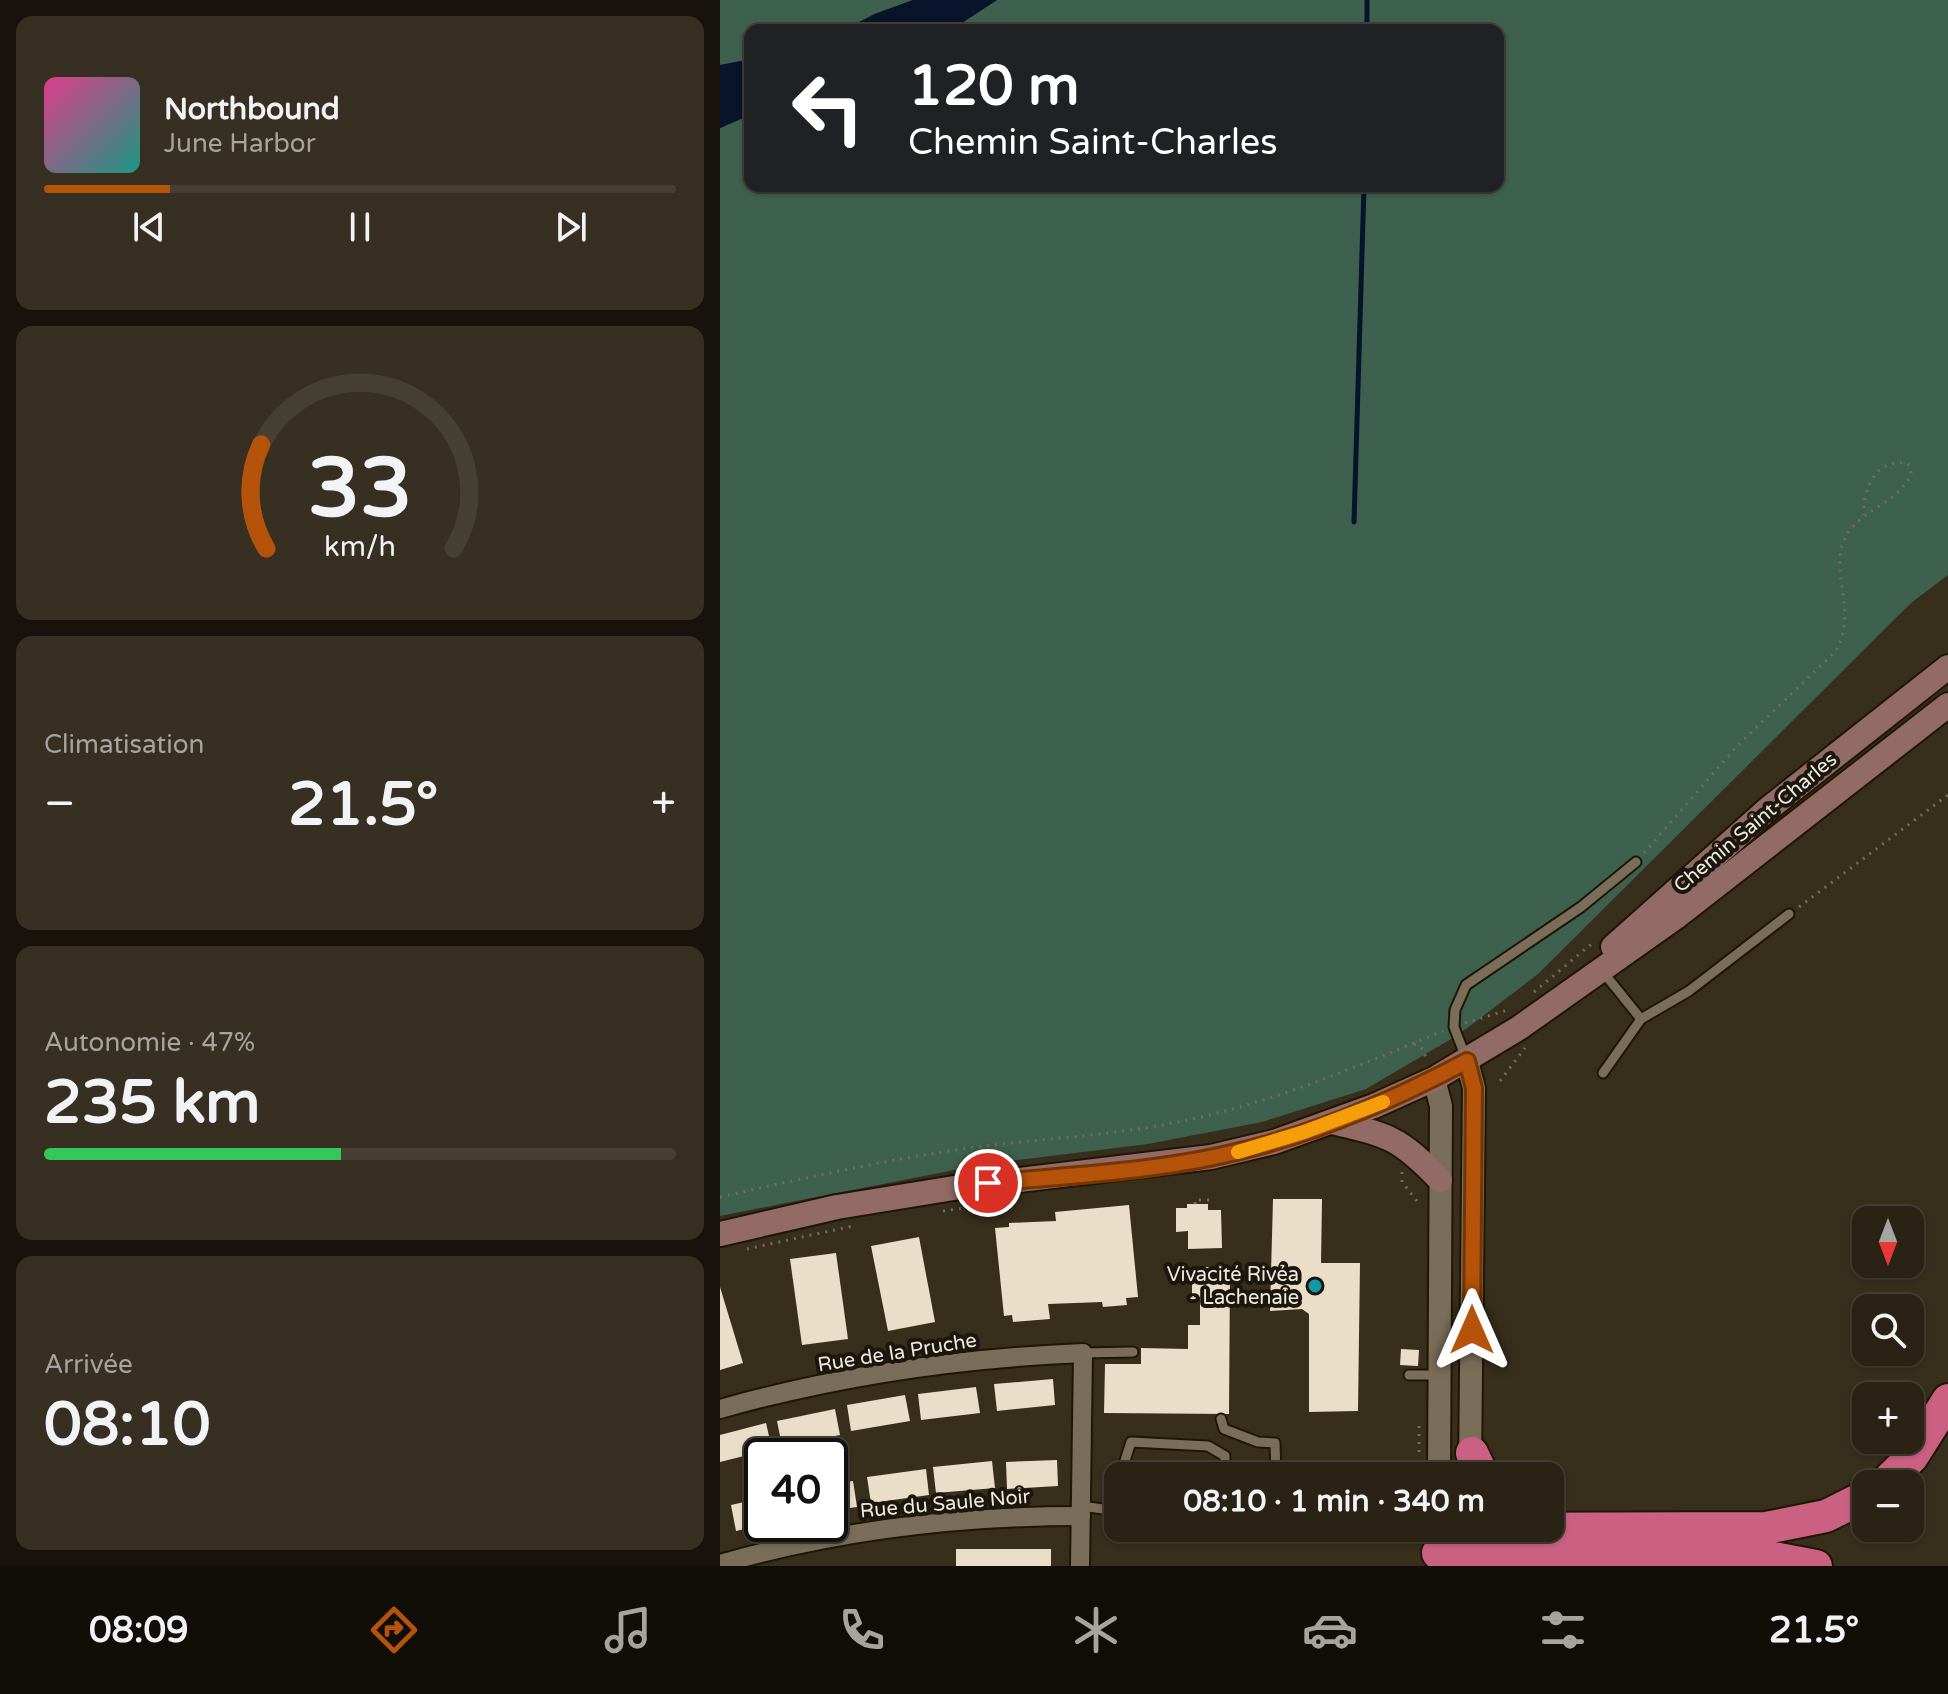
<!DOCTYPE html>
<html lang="fr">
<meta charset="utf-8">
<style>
body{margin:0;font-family:"Varela Round",sans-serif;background:#362f22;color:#f1f3f6;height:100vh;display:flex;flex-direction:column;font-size:30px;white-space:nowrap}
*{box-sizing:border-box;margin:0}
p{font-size:26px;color:#a5a4a0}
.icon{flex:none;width:44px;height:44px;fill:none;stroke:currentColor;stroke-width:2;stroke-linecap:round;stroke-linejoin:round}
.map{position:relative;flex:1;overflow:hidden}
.details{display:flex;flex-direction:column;gap:16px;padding:16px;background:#17130c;width:720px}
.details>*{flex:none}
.banner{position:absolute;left:24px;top:24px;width:760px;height:168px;border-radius:16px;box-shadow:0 2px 6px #0004,0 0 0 2px #463f34;background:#202124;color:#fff;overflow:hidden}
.needle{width:52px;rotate:180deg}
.tools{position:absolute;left:1132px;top:1206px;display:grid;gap:16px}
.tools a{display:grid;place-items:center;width:72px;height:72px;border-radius:16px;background:#2a2215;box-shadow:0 2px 6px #0004,0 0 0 2px #463f34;font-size:40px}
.speed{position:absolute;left:24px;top:1438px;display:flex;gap:16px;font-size:40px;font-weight:700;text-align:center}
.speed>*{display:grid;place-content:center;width:104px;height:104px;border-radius:50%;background:#2a2215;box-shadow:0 2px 6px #0004,0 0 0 2px #463f34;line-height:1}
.speed .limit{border:4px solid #111;border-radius:12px;background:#fff;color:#111}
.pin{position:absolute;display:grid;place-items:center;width:68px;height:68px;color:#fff;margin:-34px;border:4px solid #fff;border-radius:50%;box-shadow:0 2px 8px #0007}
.me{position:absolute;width:88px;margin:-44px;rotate:0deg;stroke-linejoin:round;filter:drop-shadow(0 0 6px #0008)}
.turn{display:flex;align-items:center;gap:28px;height:168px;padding:0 32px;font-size:36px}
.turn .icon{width:104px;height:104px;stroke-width:2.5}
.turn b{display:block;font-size:56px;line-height:68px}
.big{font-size:60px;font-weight:700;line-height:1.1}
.details .tile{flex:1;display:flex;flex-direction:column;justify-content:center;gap:12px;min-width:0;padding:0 28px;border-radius:16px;background:#362f22}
.details .dial{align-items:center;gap:0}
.dial svg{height:208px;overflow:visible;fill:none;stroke:#463f34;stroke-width:7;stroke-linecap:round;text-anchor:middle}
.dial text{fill:#f1f3f6;stroke:none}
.song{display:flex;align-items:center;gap:24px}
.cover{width:96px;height:96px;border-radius:12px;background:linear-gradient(135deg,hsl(330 70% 55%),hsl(170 70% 35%))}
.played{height:8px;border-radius:4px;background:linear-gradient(90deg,#b45309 20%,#463f34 20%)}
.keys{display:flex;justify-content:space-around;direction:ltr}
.heat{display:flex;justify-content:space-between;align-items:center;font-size:44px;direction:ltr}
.charge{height:12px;border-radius:6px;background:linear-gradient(90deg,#34c759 47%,#463f34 0)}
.trip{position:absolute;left:384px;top:1462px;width:460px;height:80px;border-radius:16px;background:#2a2215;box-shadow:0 2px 6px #0004,0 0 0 2px #463f34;font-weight:700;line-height:80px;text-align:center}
.tab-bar{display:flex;height:128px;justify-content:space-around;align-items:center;background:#110e08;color:#a5a4a0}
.tab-bar .icon{width:56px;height:56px}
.tab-bar .active{color:#b45309}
.tab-bar b{font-size:36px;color:#f1f3f6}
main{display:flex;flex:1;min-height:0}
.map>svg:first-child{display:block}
.green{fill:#3e604f}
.water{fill:#07142c}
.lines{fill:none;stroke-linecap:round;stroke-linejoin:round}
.stream{stroke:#07142c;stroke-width:5}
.building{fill:#ebdec8}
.service-casing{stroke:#1f1605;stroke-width:13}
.minor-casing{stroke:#1f1605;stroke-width:22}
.tertiary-casing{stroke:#1f1605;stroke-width:26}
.secondary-casing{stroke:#1f1605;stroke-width:28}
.motorway-casing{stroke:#1f1605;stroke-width:36}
.path{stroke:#756c5c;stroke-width:3;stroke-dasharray:2 6;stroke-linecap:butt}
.service{stroke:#7a6e5a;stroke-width:9}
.minor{stroke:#7a6e5a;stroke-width:18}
.tertiary{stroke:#7a6e5a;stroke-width:22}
.secondary{stroke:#926a66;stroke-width:24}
.motorway{stroke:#ca6182;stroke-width:32}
.route-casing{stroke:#753606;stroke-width:20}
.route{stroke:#b45309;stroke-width:14}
.slow{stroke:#f59e0b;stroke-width:14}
.culture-dot{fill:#0f9aa8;stroke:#1b170f;stroke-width:3}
.labels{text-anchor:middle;stroke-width:8;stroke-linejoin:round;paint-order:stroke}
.street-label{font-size:20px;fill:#f0e9de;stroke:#1b170f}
.poi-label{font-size:20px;fill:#f0e9de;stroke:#1b170f;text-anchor:end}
</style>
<main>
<section class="details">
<div class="tile">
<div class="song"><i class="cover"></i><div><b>Northbound</b><p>June Harbor</p></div></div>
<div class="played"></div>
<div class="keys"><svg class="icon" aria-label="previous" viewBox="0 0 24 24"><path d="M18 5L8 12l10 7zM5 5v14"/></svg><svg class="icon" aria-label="pause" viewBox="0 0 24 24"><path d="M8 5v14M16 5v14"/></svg><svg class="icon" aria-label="next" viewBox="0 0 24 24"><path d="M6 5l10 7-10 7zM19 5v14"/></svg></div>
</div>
<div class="tile dial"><svg viewBox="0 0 100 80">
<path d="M14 69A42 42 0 1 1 86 69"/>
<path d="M14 69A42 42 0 0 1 12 29" stroke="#b45309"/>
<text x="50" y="56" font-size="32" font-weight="700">33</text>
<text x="50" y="72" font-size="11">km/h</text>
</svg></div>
<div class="tile"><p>Climatisation</p>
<div class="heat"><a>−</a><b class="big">21.5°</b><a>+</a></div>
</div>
<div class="tile"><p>Autonomie · 47%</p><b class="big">235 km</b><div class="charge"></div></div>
<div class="tile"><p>Arrivée</p><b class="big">08:10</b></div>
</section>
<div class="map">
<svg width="1228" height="1566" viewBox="0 0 1228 1566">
<rect width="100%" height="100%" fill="#382e1c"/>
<g class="green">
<path d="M0 0H193L154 14 124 30H30V62L0 65Z"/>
<path d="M277 0H1228V575L1191 603 818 974 738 1035 646 1089 542 1122 428 1144 265 1164 0 1216V128L30 115V186H778V30H231Z"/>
</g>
<g class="water">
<path d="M193 0H277L231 30H124L155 14Z"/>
<path d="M20 61 30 62V115L0 128V65Z"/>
</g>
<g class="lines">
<g class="stream">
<path d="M647 30V0"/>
<path d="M634 522 644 186"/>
</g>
</g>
<g class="building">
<path d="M553 1199H602L601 1263H640L638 1411 589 1412V1314L582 1309 550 1311Z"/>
<path d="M467 1204H488V1210H501L502 1248 468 1249V1231L456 1232V1208H467Z"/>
<path d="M409 1205 418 1297 406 1298 407 1305 383 1307 382 1302 328 1304 330 1319 293 1322 292 1315 284 1316 275 1228 289 1227V1223L336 1221 335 1212Z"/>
<path d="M199 1237 215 1322 168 1331 151 1246Z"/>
<path d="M116 1253 128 1339 82 1345 70 1259Z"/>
<path d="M472 1267H500V1271H510L509 1414 384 1413 385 1364H421V1348L468 1349V1325H480V1297H472Z"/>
<path d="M0 1287 23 1363 0 1370Z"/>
<path d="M681 1349 699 1350 698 1366 680 1365Z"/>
<path d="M333 1379 335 1405 277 1411 274 1384Z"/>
<path d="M256 1387 260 1413 201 1420 198 1394Z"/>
<path d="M185 1395 190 1421 131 1431 127 1405Z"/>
<path d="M115 1409 120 1435 62 1446 57 1421Z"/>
<path d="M46 1423 52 1449 0 1462V1435Z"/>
<path d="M337 1460 338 1486 287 1489 286 1462Z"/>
<path d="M272 1461 275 1488 216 1493 213 1467Z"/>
<path d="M206 1469 209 1495 151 1503 147 1477Z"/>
<path d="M133 1481 137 1507 110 1511V1484Z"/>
<path d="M42 1498V1525L16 1531 11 1505Z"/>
<rect x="236" y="1549" width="95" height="17"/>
</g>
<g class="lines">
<defs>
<g id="service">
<path d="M883 972 921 1019"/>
<path d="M746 1058 734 1027 735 1010 746 985 861 907 916 862"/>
<path d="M883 1073 921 1019 969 991 1069 914"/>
<path d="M363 1353 413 1352"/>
<path d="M689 1375H718"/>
<path d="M501 1419 504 1429 538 1442 555 1443 556 1476"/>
<path d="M400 1476 411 1442 488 1446 505 1456V1476"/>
<path d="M361 1506 398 1511"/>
</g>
<g id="minor">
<path d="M0 1409C117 1376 241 1358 363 1353L360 1566"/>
<path d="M0 1564C118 1530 238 1516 361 1516"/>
</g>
<g id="tertiary">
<path d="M747 1061 754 1088 750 1467"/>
<path d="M714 1079 721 1106 719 1476"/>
</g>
<g id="secondary">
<path d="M893 947 1048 809 1228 667"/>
<path d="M612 1122C669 1135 680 1138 720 1180"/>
<path d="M0 1234 117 1207 240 1187 491 1157 554 1142 654 1106 714 1079 799 1028 956 917 1228 705"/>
</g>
<g id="motorway">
<path d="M752 1453 763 1476"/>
<path d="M1164 1484 1192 1457 1228 1400"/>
<path d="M718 1529 1046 1528 1106 1516 1146 1496"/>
<path d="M718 1553 1048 1557 1096 1566"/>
</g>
</defs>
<use href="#service" class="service-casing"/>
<use href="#minor" class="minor-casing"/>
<use href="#tertiary" class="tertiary-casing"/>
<use href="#secondary" class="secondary-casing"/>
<use href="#motorway" class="motorway-casing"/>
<g class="path">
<path d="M924 853 1017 746 1115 652C1138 614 1111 576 1123 543 1135 509 1180 505 1191 473L1188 464C1157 456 1142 489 1144 515"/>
<path d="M1079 907 1228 795"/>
<path d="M814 992 875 941"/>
<path d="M745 1023 788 1010"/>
<path d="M694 1044 703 1049 706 1059"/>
<path d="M780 1081 805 1048"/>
<path d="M682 1172V1182L700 1205"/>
<path d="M0 1197C85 1178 169 1159 256 1147 328 1138 401 1135 472 1119 560 1100 640 1065 723 1031"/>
<path d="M475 1204V1200H495"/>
<path d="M223 1211 251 1207"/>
<path d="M27 1249 133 1226"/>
<path d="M699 1452V1424"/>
</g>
<use href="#service" class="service"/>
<use href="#minor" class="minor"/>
<use href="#tertiary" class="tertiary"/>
<use href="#secondary" class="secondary"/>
<use href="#motorway" class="motorway"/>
</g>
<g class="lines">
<defs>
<path id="route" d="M268 1183C350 1175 435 1172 516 1152 597 1133 674 1100 747 1061L754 1088 752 1330"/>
</defs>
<use href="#route" class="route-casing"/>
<use href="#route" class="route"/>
<path class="slow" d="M518 1152 584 1132 663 1102"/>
</g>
<circle class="culture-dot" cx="595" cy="1286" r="8"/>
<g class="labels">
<g class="street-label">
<text transform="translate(1035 822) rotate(-40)" y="7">Chemin Saint-Charles</text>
<text transform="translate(177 1352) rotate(-9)" y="7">Rue de la Pruche</text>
<text transform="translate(225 1503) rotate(-5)" y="7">Rue du Saule Noir</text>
</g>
<g class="poi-label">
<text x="579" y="1281">Vivacité Rivéa<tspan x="579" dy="23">- Lachenaie</tspan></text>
</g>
</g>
</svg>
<div class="tools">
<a><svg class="needle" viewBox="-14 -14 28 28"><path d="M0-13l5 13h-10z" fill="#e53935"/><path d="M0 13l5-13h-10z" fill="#a5a4a0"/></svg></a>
<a><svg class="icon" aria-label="search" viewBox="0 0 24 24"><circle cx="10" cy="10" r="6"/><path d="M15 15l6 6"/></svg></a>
<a>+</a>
<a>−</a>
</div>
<div class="speed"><div class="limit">40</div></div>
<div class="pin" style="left:268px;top:1183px;background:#d93025"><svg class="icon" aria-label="arrive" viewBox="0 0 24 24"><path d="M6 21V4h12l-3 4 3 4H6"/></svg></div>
<svg class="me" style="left:752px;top:1330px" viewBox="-20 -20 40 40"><path d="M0-17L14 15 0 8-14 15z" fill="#b45309" stroke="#fff" stroke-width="4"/></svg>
<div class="trip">08:10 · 1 min · 340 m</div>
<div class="banner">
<div class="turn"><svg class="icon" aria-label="left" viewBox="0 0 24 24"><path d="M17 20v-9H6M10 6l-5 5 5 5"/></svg><div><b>120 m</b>Chemin Saint-Charles</div></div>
</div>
</div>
</main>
<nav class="tab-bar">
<b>08:09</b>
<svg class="icon active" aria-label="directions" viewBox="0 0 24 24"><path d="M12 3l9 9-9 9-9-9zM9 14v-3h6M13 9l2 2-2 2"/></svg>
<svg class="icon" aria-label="music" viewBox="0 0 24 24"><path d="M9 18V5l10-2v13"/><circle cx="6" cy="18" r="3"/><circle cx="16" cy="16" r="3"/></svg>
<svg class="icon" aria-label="phone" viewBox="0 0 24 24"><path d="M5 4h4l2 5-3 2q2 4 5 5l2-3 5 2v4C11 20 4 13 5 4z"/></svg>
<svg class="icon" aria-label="climate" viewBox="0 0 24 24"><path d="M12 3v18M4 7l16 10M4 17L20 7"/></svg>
<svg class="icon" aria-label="car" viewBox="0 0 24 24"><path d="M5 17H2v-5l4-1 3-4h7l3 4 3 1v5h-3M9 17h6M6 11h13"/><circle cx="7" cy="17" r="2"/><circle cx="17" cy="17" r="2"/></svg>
<svg class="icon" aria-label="filters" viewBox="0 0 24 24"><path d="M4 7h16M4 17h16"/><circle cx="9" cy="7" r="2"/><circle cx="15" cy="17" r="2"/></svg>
<b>21.5°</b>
</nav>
